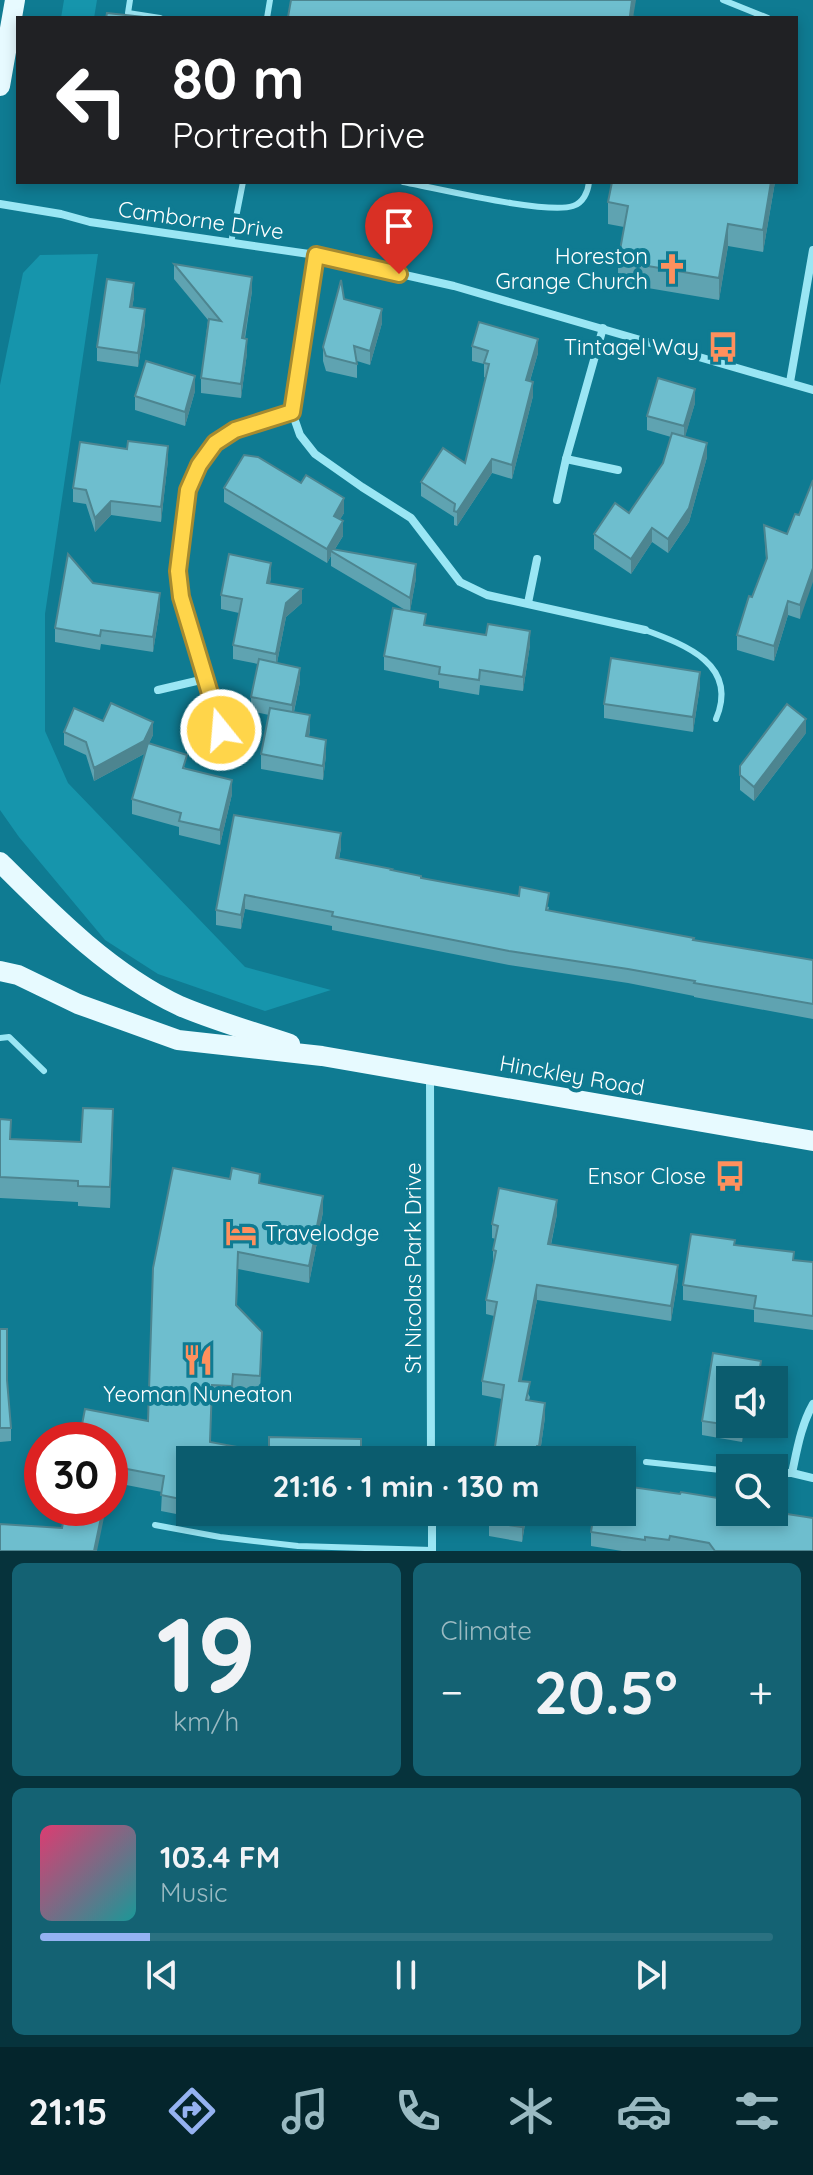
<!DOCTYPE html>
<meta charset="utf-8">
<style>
body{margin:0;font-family:Quicksand,sans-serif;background:#146273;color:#f1f3f6;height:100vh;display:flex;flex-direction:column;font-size:30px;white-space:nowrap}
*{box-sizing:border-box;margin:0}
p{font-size:26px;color:#9abac2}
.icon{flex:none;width:44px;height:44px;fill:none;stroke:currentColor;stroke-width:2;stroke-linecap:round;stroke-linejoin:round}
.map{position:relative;height:1551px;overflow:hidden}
.sheet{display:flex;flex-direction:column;gap:12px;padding:12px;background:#06333c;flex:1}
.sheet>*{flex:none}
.banner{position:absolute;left:16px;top:16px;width:782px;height:168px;border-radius:0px;box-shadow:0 4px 12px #0003;background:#202124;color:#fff;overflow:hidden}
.tools{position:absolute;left:716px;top:1366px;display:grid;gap:16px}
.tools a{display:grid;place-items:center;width:72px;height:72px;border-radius:0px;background:#0b5c6e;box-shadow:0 4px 12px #0003;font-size:40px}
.speed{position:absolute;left:24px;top:1422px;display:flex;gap:16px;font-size:40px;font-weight:700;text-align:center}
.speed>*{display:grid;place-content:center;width:104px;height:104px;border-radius:50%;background:#0b5c6e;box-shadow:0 4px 12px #0003;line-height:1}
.speed .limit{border:12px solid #d22;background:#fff;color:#111}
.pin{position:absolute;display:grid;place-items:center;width:68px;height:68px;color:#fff;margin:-82px -34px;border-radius:50% 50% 50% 0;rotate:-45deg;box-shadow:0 0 8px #0007}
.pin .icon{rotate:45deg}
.me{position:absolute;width:88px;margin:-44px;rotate:343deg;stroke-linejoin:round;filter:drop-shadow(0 0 6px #0008)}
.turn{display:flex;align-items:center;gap:28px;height:168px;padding:0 24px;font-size:36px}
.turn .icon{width:104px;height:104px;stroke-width:2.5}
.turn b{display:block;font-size:56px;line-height:68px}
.big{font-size:60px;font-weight:700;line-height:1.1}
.sheet .tile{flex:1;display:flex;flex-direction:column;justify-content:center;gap:12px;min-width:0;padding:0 28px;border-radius:12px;background:#146273}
.sheet .dial{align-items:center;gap:0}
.dial b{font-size:104px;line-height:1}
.song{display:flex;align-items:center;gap:24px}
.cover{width:96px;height:96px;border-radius:12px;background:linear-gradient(135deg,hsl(340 70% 55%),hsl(180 70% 35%))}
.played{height:8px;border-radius:4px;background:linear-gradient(90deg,#95b2f1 15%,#2b7181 15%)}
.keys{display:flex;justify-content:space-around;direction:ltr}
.heat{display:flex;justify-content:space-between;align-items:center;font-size:44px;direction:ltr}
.sheet .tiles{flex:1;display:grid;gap:12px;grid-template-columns:1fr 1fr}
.tile:last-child{grid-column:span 2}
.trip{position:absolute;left:176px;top:1446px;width:460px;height:80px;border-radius:0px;background:#0b5c6e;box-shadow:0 4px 12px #0003;font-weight:700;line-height:80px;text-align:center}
.menu{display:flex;height:128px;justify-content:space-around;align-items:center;background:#04252c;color:#9abac2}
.menu .icon{width:56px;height:56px}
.menu .active{color:#95b2f1}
.menu b{font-size:36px;color:#f1f3f6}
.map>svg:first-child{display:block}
.green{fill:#1695ac}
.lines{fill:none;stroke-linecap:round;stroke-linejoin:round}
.service{stroke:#9ae6f4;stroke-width:6}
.minor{stroke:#9ae6f4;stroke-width:8}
.primary{stroke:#e7faff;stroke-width:20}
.wall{fill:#5fa3b1}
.shaded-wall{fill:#4d8590}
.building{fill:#6ebece;stroke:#4d8590;stroke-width:2}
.route-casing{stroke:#a68a30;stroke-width:20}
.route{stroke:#ffd54a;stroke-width:14}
.labels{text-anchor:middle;stroke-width:8;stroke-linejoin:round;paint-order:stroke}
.street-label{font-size:22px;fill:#fff;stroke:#0f7b92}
.poi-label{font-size:22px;fill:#fff;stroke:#0f7b92;text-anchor:end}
</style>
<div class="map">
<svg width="813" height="1551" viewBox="0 0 813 1551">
<rect width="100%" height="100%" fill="#0f7b92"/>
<g class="green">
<path d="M64 0H97L94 18H61Z"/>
<path d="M98 254 45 614V731L68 783 245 967 331 990 265 1011 158 974 105 940 19 837 0 810V385L23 273 40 255Z"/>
</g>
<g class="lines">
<g class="service">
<path d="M130 0 128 13 160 18"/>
<path d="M723 0 768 18"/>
<path d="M267 18 270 0"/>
<path d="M403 182C436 188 547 215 573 206 583 203 588 192 589 182"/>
<path d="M231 243 243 182"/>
<path d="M645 630C686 645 739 665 716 719"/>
<path d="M0 1038 9 1037 44 1071"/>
<path d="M646 1462 730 1471"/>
<path d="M155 1525 220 1537 298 1546 432 1550"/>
</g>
<g class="minor">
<path d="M0 204 61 214 90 222 316 255 454 286 813 390"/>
<path d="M316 255 292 412 300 435 315 454 362 487 411 518 460 582 487 595 645 630"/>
<path d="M790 382 813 250"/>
<path d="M566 459 618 470"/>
<path d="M557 500 566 459 603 328"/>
<path d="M528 603 537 559"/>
<path d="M158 690 205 679"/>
<path d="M221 730 181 597 178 571 188 490 199 465 215 443 235 430 292 412"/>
<path d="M430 1077 431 1460"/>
<path d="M774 1473H792L813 1478"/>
<path d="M792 1473C797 1450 801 1425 813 1404"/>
<path d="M432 1512V1551"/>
</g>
<g class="primary">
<path d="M0 86 15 0"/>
<path d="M0 862C54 916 110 973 180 1006 215 1021 254 1032 290 1044"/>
<path d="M0 971 18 975 78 1004 178 1040 322 1056 813 1141"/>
</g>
</g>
<g class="wall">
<path d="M612 182H775L763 252 728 246 719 300 618 283V261L624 227 608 224V202Z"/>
<path d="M174 264 252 291 245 339 247 353 241 398 201 393V378L208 320 174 279Z"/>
<path d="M134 297 132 307 145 323 138 367 97 361V347Z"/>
<path d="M344 299 382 323 370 365 357 361V378L326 371 323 361V347Z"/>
<path d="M472 346 538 353 530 381 533 396 512 479 492 473 457 526 454 525V517L421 496V482L465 463 486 378 484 377V364L472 361Z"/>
<path d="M195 391 185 426 135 410V396Z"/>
<path d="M695 403 685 436 707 457 689 522 668 553 652 542 631 574 594 549V534L629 513 663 463 671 437 647 430V416Z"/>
<path d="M168 460 161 522 111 515 95 532 86 504 73 502V488Z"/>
<path d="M813 480 800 619 788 615 774 661 737 650V635L766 560 764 525 787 534 799 515Z"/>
<path d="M224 488 344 513 340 519 343 536 335 549 416 578 410 611 426 625 530 645 523 691 480 685 479 695 439 688V681L384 670V656L407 611 331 566V556L327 563 224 502Z"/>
<path d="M271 577 270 583 302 603 286 617 277 663 300 682 294 712 310 729 309 737 326 755 323 780 261 769V754L269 715 251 711V697L258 664 233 659V645L239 613 221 609V595Z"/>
<path d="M93 583 160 608 153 652 101 644 100 650 55 642V628Z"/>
<path d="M700 686 693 732 604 718V704Z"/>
<path d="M103 721 153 735 149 743 187 769 232 794 220 845 179 835V827L132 814V799L147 747 144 754 94 781 86 755 64 745V732Z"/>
<path d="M806 733 754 801 740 790V766Z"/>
<path d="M234 815 341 848 339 859 549 907 548 911 694 940 813 960V1019L694 997V996L628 983 509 965 332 930V926L245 909 241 929 216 925V910Z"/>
<path d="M0 1119 11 1139 81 1142 113 1129 110 1208 78 1206V1202L0 1198Z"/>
<path d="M230 1179 260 1183 323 1212 309 1283 238 1269 237 1306 262 1348 260 1392 233 1390 232 1402 212 1401 210 1442 269 1453 361 1460H190V1512H235L232 1525 161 1511 162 1492 111 1482 110 1440 148 1421Z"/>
<path d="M557 1214 551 1245 678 1279 671 1321 537 1300 521 1381 530 1397 529 1401 545 1417 539 1460H493L502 1399 482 1395V1381L494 1316 486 1314V1300L493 1264V1250L496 1239 492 1238V1224Z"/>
<path d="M735 1245 794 1260 813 1262V1330L754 1322V1310L683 1300V1285Z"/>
<path d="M0 1329 11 1428V1441L0 1442Z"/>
<path d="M713 1353 761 1361 760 1380H730V1424H745L742 1442 702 1435V1421Z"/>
<path d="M633 1488 724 1504 813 1551H622L591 1546V1532Z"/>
<rect x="332" y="1512" width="28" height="9"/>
<path d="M527 1512 522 1542 489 1536V1522Z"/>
</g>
<g class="shaded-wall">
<path d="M632 0H636L633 18H630Z"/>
<path d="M771 182H775L763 252V230Z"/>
<path d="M728 224V246L719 300V278Z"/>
<path d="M252 277V291L242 353V338Z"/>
<path d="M134 283V297L130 321V307Z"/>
<path d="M145 309V323L138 367V353Z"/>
<path d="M382 309V323L370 365V351Z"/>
<path d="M247 339V353L241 398V384Z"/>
<path d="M538 339V353L526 394V380Z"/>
<path d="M195 376V391L185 426V412Z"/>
<path d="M533 382V396L512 479V465Z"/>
<path d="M695 389V403L684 441V426Z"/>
<path d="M707 443V457L689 522 668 553V539Z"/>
<path d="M168 446V460L161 522V507Z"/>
<path d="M492 459V473L457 526V512Z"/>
<path d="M344 498V513L334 530V516Z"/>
<path d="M111 501V515L95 532V518Z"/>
<path d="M343 521V536L333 552 331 551V556L327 563V549Z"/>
<path d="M652 528V542L631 574V559Z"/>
<path d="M271 563V577L267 597V583Z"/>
<path d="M416 564V578L410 612V598Z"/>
<path d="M813 568V582L800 619V605Z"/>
<path d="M302 589V603L286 617 276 668V654L286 603Z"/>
<path d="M160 593V608L153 652V637Z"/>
<path d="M788 601V615L774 661V646Z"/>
<path d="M530 631V645L523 691V677Z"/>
<path d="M300 668V682L292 720V705Z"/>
<path d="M700 672V686L693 732V717Z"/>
<path d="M310 715V729L306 751V736Z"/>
<path d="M806 719V733L754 801V787Z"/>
<path d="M153 722V735L144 754 94 781V768Z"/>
<path d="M326 740V755L323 780V766Z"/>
<path d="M232 780V794L220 845V830Z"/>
<path d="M341 833V848L336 872V858Z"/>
<path d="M245 895V909L241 929V915Z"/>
<path d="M113 1109V1129L110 1208V1187Z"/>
<path d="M323 1196V1212L309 1283V1266Z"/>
<path d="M557 1200V1214L548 1258V1244Z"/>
<path d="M678 1265V1279L671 1321V1306Z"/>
<path d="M537 1285V1300L519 1395V1381Z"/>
<path d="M545 1403V1417L539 1460V1446Z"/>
<path d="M743 1424H745L742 1442V1427Z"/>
<path d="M103 1508H106L97 1551H94Z"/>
<path d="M525 1512H527L522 1542V1527Z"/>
</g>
<g class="building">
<path d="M291 0H632L630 16 641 18H293L288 17Z"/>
<path d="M107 13 153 18H106Z"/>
<path d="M612 182H771L763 230 728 224 719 278 618 261 628 206 608 202Z"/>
<path d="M174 264 252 277 242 338 247 339 241 384 201 378 209 319 221 321Z"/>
<path d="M107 279 134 283 130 307 145 309 138 353 97 347Z"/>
<path d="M341 280 344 299 382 309 370 351 354 346 357 364 326 356 323 347Z"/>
<path d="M479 322 538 339 526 380 533 382 512 465 492 459 457 512 454 511 455 504 421 482 443 448 465 463 489 364 484 363 488 351 472 346Z"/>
<path d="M146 361 195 376 185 412 135 396Z"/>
<path d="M658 378 695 389 684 426 647 416Z"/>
<path d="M672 433 707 443 689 508 668 539 652 528 631 559 594 534 615 503 629 513 663 463Z"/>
<path d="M128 441 168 446 161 507 111 501 95 518 86 490 73 488 80 442 127 449Z"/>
<path d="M244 455 258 457 301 483 306 475 344 498 334 516 343 521 327 549 224 488Z"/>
<path d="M813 480V568L800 605 788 601 774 646 737 635 749 596 752 597 767 558 764 525 787 534 795 514 799 515Z"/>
<path d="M332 549 416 564 410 598 331 551Z"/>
<path d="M68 554 93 583 160 593 153 637 101 630 100 636 55 628Z"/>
<path d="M229 554 271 563 267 583 302 589 286 603 276 654 233 645 242 599 221 595Z"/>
<path d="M393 608 426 614 424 625 486 635 488 624 530 631 523 677 480 670 479 680 439 674 440 667 384 656Z"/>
<path d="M611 658 700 672 693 717 604 704Z"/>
<path d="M259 659 300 668 292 705 251 697Z"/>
<path d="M111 703 153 722 144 741 94 768 86 742 64 732 74 708 103 721Z"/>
<path d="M787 704 806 719 754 787 740 775V766Z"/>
<path d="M270 708 310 715 306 736 326 740 323 766 261 754Z"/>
<path d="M148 743 187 755 183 768 232 780 220 830 179 821 181 813 132 799Z"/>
<path d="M234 815 341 833 336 858 392 869 391 870 421 876V878L519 896 520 887 549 893 546 910 694 938 693 940 813 960V1004L694 983 695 981 628 969 509 951 332 916 333 912 245 895 241 915 216 910Z"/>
<path d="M83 1108 113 1109 110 1187 78 1186V1181L0 1177V1119L11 1120 10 1139 81 1142Z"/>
<path d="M173 1168 230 1179 232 1168 260 1174 259 1183 323 1196 309 1266 238 1252 236 1305 262 1332 260 1376 233 1374 232 1386 212 1385 210 1442 269 1453V1437L361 1439V1460H190V1501L161 1495 164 1476 111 1466 110 1471V1440H79L85 1409 148 1421 153 1268Z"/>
<path d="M499 1188 557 1200 548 1244 678 1265 671 1306 537 1285 519 1381 530 1382 526 1400 545 1403 539 1446H537L534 1460H493L504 1385 482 1381 497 1302 486 1300 496 1251 493 1250 498 1226 492 1224Z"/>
<path d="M691 1234 735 1240 734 1245 794 1252 793 1260 813 1262V1316L754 1308 756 1296 683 1285Z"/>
<path d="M0 1329H7V1380L11 1428H0Z"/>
<path d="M713 1353 761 1361 758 1380H730V1424H743L742 1427 702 1421Z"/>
<path d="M622 1476 633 1477 631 1487 680 1494 681 1492 724 1499 723 1504 730 1505V1512H774L813 1518V1551H715L709 1543 670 1536 669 1540 645 1537V1540L591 1532 594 1512H622Z"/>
<path d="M66 1508H103L94 1551H0V1524L62 1528Z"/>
<path d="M491 1512H525L522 1527 489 1522Z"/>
</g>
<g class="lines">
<defs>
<path id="route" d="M221 730 181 597 178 571 188 490 199 465 215 443 235 430 292 412 316 255 399 274"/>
</defs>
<use href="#route" class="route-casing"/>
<use href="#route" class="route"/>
</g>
<defs>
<symbol id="church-bare" viewBox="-9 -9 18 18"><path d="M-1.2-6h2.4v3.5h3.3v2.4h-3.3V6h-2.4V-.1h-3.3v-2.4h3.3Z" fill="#ff905d" stroke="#0f7b92" stroke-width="2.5" paint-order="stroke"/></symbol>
<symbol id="bus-bare" viewBox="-9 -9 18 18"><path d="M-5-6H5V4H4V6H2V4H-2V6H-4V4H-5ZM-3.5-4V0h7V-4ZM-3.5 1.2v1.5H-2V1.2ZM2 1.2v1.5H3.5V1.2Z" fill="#ff905d" stroke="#0f7b92" stroke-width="2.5" paint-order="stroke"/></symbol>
<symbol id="hotel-bare" viewBox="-9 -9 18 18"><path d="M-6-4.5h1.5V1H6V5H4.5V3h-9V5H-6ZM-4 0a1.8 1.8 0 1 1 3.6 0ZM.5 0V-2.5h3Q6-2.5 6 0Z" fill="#ff905d" stroke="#0f7b92" stroke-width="2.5" paint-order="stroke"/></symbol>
<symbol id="restaurant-bare" viewBox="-9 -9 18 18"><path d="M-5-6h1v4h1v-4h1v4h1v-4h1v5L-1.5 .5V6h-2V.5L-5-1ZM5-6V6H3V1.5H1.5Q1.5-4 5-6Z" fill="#ff905d" stroke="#0f7b92" stroke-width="2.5" paint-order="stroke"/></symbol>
</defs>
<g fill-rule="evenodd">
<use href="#church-bare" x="650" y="247" width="44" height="44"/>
<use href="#bus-bare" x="701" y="325" width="44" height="44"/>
<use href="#bus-bare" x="708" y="1154" width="44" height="44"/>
<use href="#hotel-bare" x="219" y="1211" width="44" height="44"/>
<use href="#restaurant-bare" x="176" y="1338" width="44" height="44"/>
</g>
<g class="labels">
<g class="street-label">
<text transform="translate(201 220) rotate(8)" y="8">Camborne Drive</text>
<text transform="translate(572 1075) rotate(10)" y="8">Hinckley Road</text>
<text transform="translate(413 1268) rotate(-90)" y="8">St Nicolas Park Drive</text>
</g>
<g class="poi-label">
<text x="648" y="264">Horeston<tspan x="648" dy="25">Grange Church</tspan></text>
<text x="699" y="355">Tintagel Way</text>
<text x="706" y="1184">Ensor Close</text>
<text x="265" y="1241" text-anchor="start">Travelodge</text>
<text x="198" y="1402" text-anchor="middle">Yeoman Nuneaton</text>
</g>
</g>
</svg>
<div class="tools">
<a><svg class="icon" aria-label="sound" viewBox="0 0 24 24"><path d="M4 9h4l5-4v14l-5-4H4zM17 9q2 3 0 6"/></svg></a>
<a><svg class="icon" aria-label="search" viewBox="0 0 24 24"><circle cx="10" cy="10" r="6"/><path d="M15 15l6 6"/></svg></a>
</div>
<div class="speed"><div class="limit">30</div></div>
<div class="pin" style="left:399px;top:274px;background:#d93025"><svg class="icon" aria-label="arrive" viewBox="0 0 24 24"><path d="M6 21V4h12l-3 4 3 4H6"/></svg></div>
<svg class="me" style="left:221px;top:730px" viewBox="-20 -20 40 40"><circle r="17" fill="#ffd54a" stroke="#fff" stroke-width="3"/><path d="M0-11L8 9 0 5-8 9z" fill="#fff"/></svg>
<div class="trip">21:16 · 1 min · 130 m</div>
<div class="banner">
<div class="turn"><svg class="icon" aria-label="left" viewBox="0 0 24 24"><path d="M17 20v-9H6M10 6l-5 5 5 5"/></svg><div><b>80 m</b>Portreath Drive</div></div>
</div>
</div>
<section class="sheet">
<div class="tiles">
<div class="tile dial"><b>19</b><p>km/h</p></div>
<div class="tile"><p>Climate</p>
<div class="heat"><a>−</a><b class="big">20.5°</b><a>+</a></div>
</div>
<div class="tile">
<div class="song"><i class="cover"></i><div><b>103.4 FM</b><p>Music</p></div></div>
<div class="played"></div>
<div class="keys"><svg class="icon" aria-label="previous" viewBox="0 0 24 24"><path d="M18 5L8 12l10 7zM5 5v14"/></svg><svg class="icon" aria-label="pause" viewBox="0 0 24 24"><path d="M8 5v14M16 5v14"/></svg><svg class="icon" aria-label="next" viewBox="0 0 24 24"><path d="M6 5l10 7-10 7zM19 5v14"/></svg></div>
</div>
</div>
</section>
<nav class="menu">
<b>21:15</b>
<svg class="icon active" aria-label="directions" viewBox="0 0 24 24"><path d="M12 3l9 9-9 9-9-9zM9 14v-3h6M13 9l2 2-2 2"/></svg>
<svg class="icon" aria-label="music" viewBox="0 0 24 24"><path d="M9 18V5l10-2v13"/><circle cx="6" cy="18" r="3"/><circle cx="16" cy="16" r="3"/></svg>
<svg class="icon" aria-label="phone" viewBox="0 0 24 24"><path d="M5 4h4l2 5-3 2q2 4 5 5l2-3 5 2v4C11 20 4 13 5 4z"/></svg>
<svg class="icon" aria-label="climate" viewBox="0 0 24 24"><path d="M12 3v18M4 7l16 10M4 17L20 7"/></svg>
<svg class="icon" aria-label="car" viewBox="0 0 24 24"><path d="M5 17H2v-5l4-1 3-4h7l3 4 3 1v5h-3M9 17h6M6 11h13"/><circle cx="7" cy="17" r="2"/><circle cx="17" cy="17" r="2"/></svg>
<svg class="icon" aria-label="filters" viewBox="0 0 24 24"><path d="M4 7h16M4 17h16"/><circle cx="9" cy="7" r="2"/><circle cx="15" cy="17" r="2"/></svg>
</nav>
